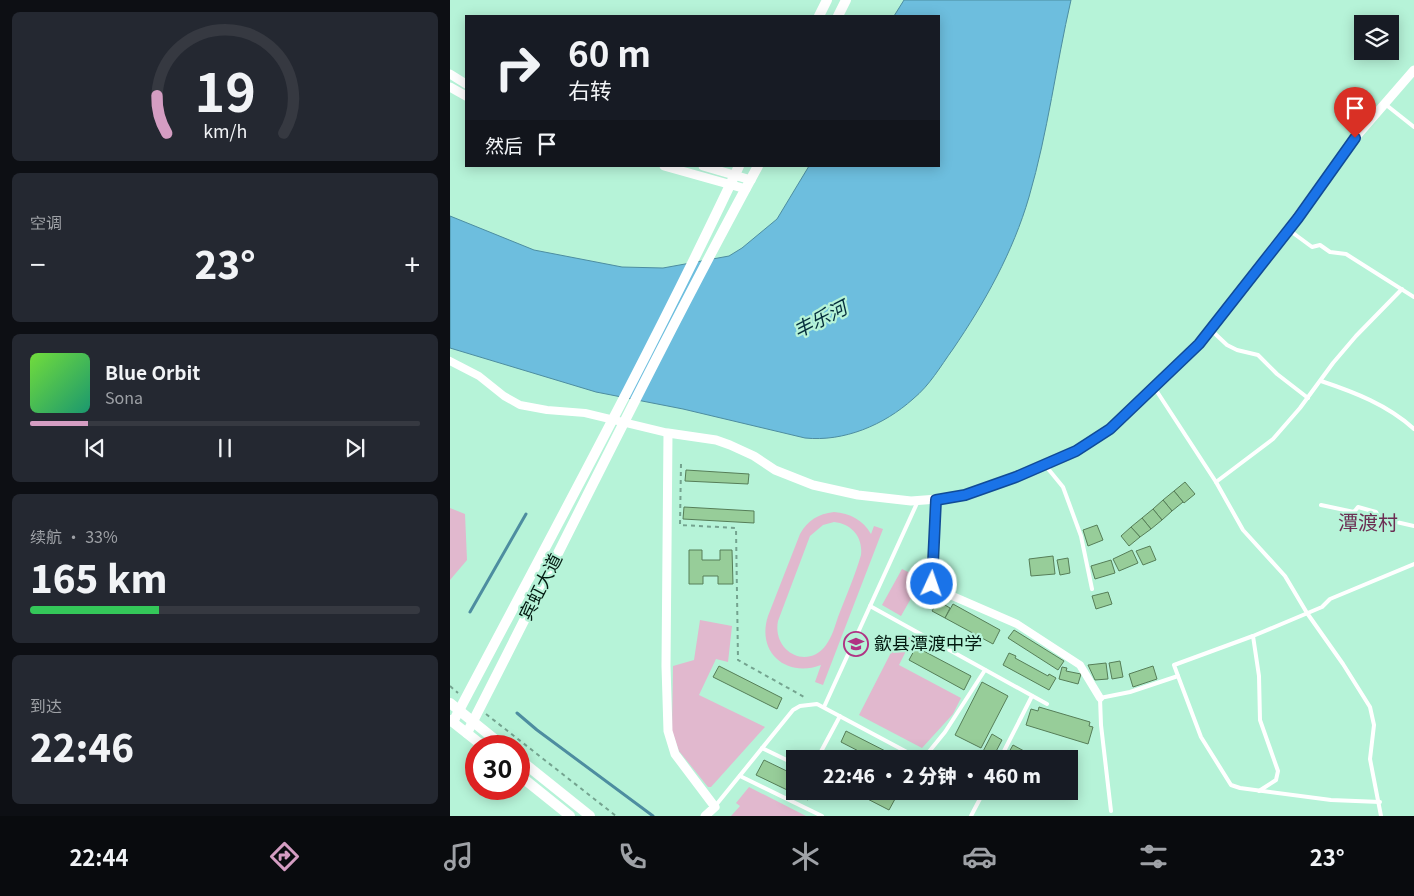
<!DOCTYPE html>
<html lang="zh">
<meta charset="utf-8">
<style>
body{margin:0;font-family:Georgia,"Noto Sans SC",serif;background:#242831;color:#f1f3f6;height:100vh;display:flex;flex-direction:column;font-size:19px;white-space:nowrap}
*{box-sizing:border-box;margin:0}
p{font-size:16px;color:#9ea1a6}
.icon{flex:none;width:28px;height:28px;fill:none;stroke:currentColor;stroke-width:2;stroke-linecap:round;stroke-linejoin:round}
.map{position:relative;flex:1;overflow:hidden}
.drawer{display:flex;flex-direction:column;gap:12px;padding:12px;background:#0d0f14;width:450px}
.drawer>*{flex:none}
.top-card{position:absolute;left:15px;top:15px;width:475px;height:152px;border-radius:0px;box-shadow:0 2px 12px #0003;background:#171b24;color:#f1f3f6;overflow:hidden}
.fabs{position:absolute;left:904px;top:15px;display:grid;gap:10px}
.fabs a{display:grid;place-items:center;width:45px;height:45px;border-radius:0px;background:#171b24;box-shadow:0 2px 12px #0003;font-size:25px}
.speed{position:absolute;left:15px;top:735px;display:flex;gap:10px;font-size:25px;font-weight:700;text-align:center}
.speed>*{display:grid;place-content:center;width:65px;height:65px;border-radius:50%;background:#171b24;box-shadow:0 2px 12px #0003;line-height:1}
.speed .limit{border:8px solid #d22;background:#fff;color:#111}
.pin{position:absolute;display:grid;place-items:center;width:42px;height:42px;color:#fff;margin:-51px -21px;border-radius:50% 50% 50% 0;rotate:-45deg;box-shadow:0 0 5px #0007}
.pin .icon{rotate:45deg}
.me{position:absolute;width:55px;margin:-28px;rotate:3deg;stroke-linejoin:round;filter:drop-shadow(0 0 4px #0008)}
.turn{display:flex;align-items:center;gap:18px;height:105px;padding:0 20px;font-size:22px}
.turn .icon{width:65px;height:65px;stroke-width:2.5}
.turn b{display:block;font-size:35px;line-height:42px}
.then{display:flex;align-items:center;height:48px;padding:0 20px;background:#0003;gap:10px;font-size:19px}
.big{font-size:38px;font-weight:800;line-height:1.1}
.drawer .card{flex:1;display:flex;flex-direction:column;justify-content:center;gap:8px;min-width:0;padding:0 18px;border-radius:8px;background:#242831}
.drawer .dial{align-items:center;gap:0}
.dial svg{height:130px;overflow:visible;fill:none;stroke:#363941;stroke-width:7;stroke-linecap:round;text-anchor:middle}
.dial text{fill:#f1f3f6;stroke:none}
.song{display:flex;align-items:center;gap:15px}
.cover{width:60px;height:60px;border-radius:8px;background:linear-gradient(135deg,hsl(100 70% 55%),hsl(160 70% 35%))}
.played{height:5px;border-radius:2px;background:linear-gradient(90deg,#d49dc2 15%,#363941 15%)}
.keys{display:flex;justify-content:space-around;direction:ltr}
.heat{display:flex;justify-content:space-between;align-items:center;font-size:28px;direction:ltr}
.charge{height:8px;border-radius:4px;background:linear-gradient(90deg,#34c759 33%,#363941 0)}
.trip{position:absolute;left:336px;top:750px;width:292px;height:50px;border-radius:0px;background:#171b24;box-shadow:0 2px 12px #0003;font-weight:800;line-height:50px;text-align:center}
.menu{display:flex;height:80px;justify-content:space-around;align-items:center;background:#090b0e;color:#9ea1a6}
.menu .icon{width:35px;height:35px}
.menu .on{color:#d49dc2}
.menu b{font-size:22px;color:#f1f3f6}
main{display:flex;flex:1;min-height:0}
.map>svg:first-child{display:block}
.green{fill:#e1b8ce;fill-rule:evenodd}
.water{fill:#6dbede;stroke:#4d8da0}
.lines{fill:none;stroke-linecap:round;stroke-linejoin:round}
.stream{stroke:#4d8da0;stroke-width:3}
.building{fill:#97cd99;stroke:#567e58}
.path{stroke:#74a38f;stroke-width:2;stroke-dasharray:4 4;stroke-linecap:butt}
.service{stroke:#fff;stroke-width:4}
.minor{stroke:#fff;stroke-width:8}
.tertiary{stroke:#fff;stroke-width:9}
.secondary{stroke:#fff;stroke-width:10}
.route-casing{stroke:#114b97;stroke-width:12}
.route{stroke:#1a73e8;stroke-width:9}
.labels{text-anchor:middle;stroke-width:4.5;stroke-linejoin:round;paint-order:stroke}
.street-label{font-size:18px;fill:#031a11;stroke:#b6f3d8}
.poi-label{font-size:18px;fill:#031a11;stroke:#b6f3d8;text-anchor:start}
.water-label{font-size:19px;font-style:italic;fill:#062e3c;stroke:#b6f3d8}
.quarter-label{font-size:20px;fill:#6c2e53;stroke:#b6f3d8}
</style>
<main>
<section class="drawer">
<div class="card dial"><svg viewBox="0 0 100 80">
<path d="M14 69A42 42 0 1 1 86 69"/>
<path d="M14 69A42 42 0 0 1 8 46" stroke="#d49dc2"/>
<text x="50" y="56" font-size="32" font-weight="700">19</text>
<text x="50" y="72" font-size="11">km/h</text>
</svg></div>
<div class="card"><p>空调</p>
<div class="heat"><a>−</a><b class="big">23°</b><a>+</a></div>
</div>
<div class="card">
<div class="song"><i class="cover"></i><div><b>Blue Orbit</b><p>Sona</p></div></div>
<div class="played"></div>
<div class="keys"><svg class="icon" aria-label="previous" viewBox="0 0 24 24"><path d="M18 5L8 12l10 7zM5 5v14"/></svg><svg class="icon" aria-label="pause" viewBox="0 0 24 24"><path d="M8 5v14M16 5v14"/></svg><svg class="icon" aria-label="next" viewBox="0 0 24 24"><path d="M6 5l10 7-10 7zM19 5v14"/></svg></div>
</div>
<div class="card"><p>续航 · 33%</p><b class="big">165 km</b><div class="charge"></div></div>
<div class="card"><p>到达</p><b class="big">22:46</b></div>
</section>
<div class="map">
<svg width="964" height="816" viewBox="0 0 964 816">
<rect width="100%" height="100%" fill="#b6f3d8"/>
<g class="green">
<path d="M0 508 15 514 17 560 0 580Z"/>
<path d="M384 512C400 513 413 520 421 534L424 526 433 529 373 685 365 682 371 665C337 678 306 653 318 616L350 534C358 520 368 514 384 512ZM384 522C402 524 413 537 411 555 405 576 396 596 388 617 385 626 382 637 376 645 357 671 322 651 328 621L360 536 373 525Z"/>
<path d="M452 569 472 579 451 616 432 605Z"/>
<path d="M250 620 282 626 278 662 266 659 249 695 315 727 261 787H258L229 751 222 731 223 666 244 660Z"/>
<path d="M451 633 462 639 449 665 511 698 503 714 472 748 409 715Z"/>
<path d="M299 787 356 816H281L290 806 286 803Z"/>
</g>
<path class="water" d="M454 0H621C606 65 598 132 579 197 563 252 535 302 503 349 490 367 480 385 463 399 434 425 394 442 355 438L233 409 146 392 0 348V216L84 250 172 267 213 268 279 256 292 248 327 219 359 166H489V16H444Z"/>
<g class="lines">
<g class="stream">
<path d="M20 612 76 514"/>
<path d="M67 713 87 730 203 816"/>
</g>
</g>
<g class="building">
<path d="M236 470 299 474 298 484 235 481Z"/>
<path d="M735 482 745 494 734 503 724 491Z"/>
<path d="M724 491 733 502 722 511 713 500Z"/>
<path d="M713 500 722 511 712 520 703 509Z"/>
<path d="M234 507 304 511V523L233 519Z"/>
<path d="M703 509 712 520 701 529 692 518Z"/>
<path d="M692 518 701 529 690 537 681 527Z"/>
<path d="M647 525 653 540 638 546 633 530Z"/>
<path d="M681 527 690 537 679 546 671 536Z"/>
<path d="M700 546 706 560 693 565 686 551Z"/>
<path d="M239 550H252V560H270V550H282L283 584H268V576H253V584H239Z"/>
<path d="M682 550 688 563 669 571 663 559Z"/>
<path d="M603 556 605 574 581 576 579 559Z"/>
<path d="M618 558 620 573 610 575 607 560Z"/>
<path d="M661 560 665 573 645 579 641 566Z"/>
<path d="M658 592 662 604 646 609 642 596Z"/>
<path d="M488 601 500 608 495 618 482 611Z"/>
<path d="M503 604 550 630 543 644 495 618Z"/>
<path d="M564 630 614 661 608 670 558 638Z"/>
<path d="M466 647 521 676 514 690 459 660Z"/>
<path d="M559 653 566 656 565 658 598 676 599 674 606 678 599 690 553 665Z"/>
<path d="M670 661 673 677 662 679 659 663Z"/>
<path d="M656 663 658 679 645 680 638 665Z"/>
<path d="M269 666 332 698 327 709 263 677Z"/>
<path d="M703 666 707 679 683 687 679 674Z"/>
<path d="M612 667 617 668 616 671 631 674 628 684 609 679Z"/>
<path d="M532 682 558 696 531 748 505 735Z"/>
<path d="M589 707 640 722 639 726 643 727 638 744 576 725 581 709 588 711Z"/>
<path d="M396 731 451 759H424L391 742Z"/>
<path d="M542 734 552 740 542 759H529Z"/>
<path d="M563 745 574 751 570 759H555Z"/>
<path d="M314 760 345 775V791H363L358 800 306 775Z"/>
<path d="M402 791H429L445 799 439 810Z"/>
</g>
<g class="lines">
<g class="path">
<path d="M231 464 230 525 286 528 288 660 356 698"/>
<path d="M0 686 8 693"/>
<path d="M36 714 166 816"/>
</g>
<g class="service">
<path d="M935 104 964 127"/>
<path d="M839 230 862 247 870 245 880 252 896 254 964 297"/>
<path d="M760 329 777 345 787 350 808 355 827 374 858 398"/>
<path d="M871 381C904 392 938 405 964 429"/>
<path d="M704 387 766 482 793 530 835 576 857 613 893 664 920 707 924 725 920 759 931 816"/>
<path d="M595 465 613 487 631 536 642 589"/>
<path d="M766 482 823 439 850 408 883 363 906 336 952 289"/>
<path d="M871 505 904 512 908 507 926 512 929 518 964 526"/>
<path d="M420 606 597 704"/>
<path d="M803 636 809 676 810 720 828 771 826 780 809 791"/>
<path d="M728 676 751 737 781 785 790 788 881 800 930 802"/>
<path d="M374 707 468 501"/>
<path d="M312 748 345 764"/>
<path d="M367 759 390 716"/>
<path d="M473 759 495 732 535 670"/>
<path d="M550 759 582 696"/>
<path d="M290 776 372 816"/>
<path d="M266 805 343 710 350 706 367 704 470 759"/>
<path d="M661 811 651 725 650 698 680 692 728 676 724 665 803 636 872 607 880 599 964 564"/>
<path d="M521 816 534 791"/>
</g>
<g class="minor">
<path d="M0 361 29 376 54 396 70 405 97 410 135 413 218 433"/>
<path d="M486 500 482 581 484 588 567 624 630 665 650 698"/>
</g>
<g class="tertiary">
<path d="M0 74 16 84"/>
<path d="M0 87 16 96"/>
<path d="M214 166 296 189"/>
<path d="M253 166 301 180"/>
<path d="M255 816 265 807 225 754 218 731 216 666 218 433 266 440 280 445 304 456 325 470 363 485 408 495 461 501 501 498 529 491 566 477 626 451 660 429 749 343 847 217 905 138 964 70"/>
</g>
<g class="secondary">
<path d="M369 16 377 0"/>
<path d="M388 16 396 0"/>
<path d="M0 703 53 746"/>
<path d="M0 720 33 746"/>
<path d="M3 722C100 538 200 355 289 166"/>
<path d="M17 733C114 544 206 353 308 166"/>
<path d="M69 759 140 816"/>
<path d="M69 775 120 816"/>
</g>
</g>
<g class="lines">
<defs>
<path id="route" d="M482 584 486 500 515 495 566 477 626 451 660 429 749 344 848 218 905 138"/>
</defs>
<use href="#route" class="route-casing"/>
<use href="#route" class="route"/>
</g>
<defs>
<symbol id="school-ring" viewBox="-11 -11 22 22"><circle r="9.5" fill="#b6f3d8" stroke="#b03383" stroke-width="1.5"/><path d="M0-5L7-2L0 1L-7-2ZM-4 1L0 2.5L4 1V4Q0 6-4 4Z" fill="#b03383"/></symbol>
</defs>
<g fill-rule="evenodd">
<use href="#school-ring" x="392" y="630" width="28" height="28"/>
</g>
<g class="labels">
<g class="street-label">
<text transform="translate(91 587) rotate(-63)" y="6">宾虹大道</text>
</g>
<g class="poi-label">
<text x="424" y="650">歙县潭渡中学</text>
</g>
<g class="water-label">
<text transform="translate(370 319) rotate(-27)" y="7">丰乐河</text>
</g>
<g class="quarter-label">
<text x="918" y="530">潭渡村</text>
</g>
</g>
</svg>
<div class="fabs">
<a><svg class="icon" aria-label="layers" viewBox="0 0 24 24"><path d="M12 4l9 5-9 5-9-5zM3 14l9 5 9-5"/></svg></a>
</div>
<div class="speed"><div class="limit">30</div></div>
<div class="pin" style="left:905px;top:138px;background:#d93025"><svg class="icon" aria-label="arrive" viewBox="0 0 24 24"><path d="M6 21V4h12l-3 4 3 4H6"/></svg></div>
<svg class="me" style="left:482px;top:584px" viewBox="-20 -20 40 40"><circle r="17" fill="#1a73e8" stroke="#fff" stroke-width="3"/><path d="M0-11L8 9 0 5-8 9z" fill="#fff"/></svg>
<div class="trip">22:46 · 2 分钟 · 460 m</div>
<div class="top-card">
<div class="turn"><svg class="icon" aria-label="right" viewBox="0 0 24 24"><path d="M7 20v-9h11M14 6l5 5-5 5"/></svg><div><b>60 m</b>右转</div></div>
<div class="then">然后<svg class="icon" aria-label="arrive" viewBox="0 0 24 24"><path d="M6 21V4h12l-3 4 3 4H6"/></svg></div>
</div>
</div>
</main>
<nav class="menu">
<b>22:44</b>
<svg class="icon on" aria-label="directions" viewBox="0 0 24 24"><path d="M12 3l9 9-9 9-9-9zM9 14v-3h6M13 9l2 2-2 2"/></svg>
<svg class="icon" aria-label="music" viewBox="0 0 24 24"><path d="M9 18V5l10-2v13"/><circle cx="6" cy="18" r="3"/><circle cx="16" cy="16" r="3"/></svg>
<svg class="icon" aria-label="phone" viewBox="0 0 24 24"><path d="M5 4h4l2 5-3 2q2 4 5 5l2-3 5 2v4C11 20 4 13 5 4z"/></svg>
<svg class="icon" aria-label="climate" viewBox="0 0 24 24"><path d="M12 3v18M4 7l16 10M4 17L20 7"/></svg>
<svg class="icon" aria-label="car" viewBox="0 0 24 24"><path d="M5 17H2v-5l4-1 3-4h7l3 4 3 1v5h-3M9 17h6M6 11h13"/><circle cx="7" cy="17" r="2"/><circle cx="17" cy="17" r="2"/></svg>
<svg class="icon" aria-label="filters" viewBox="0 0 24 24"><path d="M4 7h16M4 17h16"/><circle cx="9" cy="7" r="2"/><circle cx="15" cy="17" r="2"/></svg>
<b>23°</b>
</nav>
